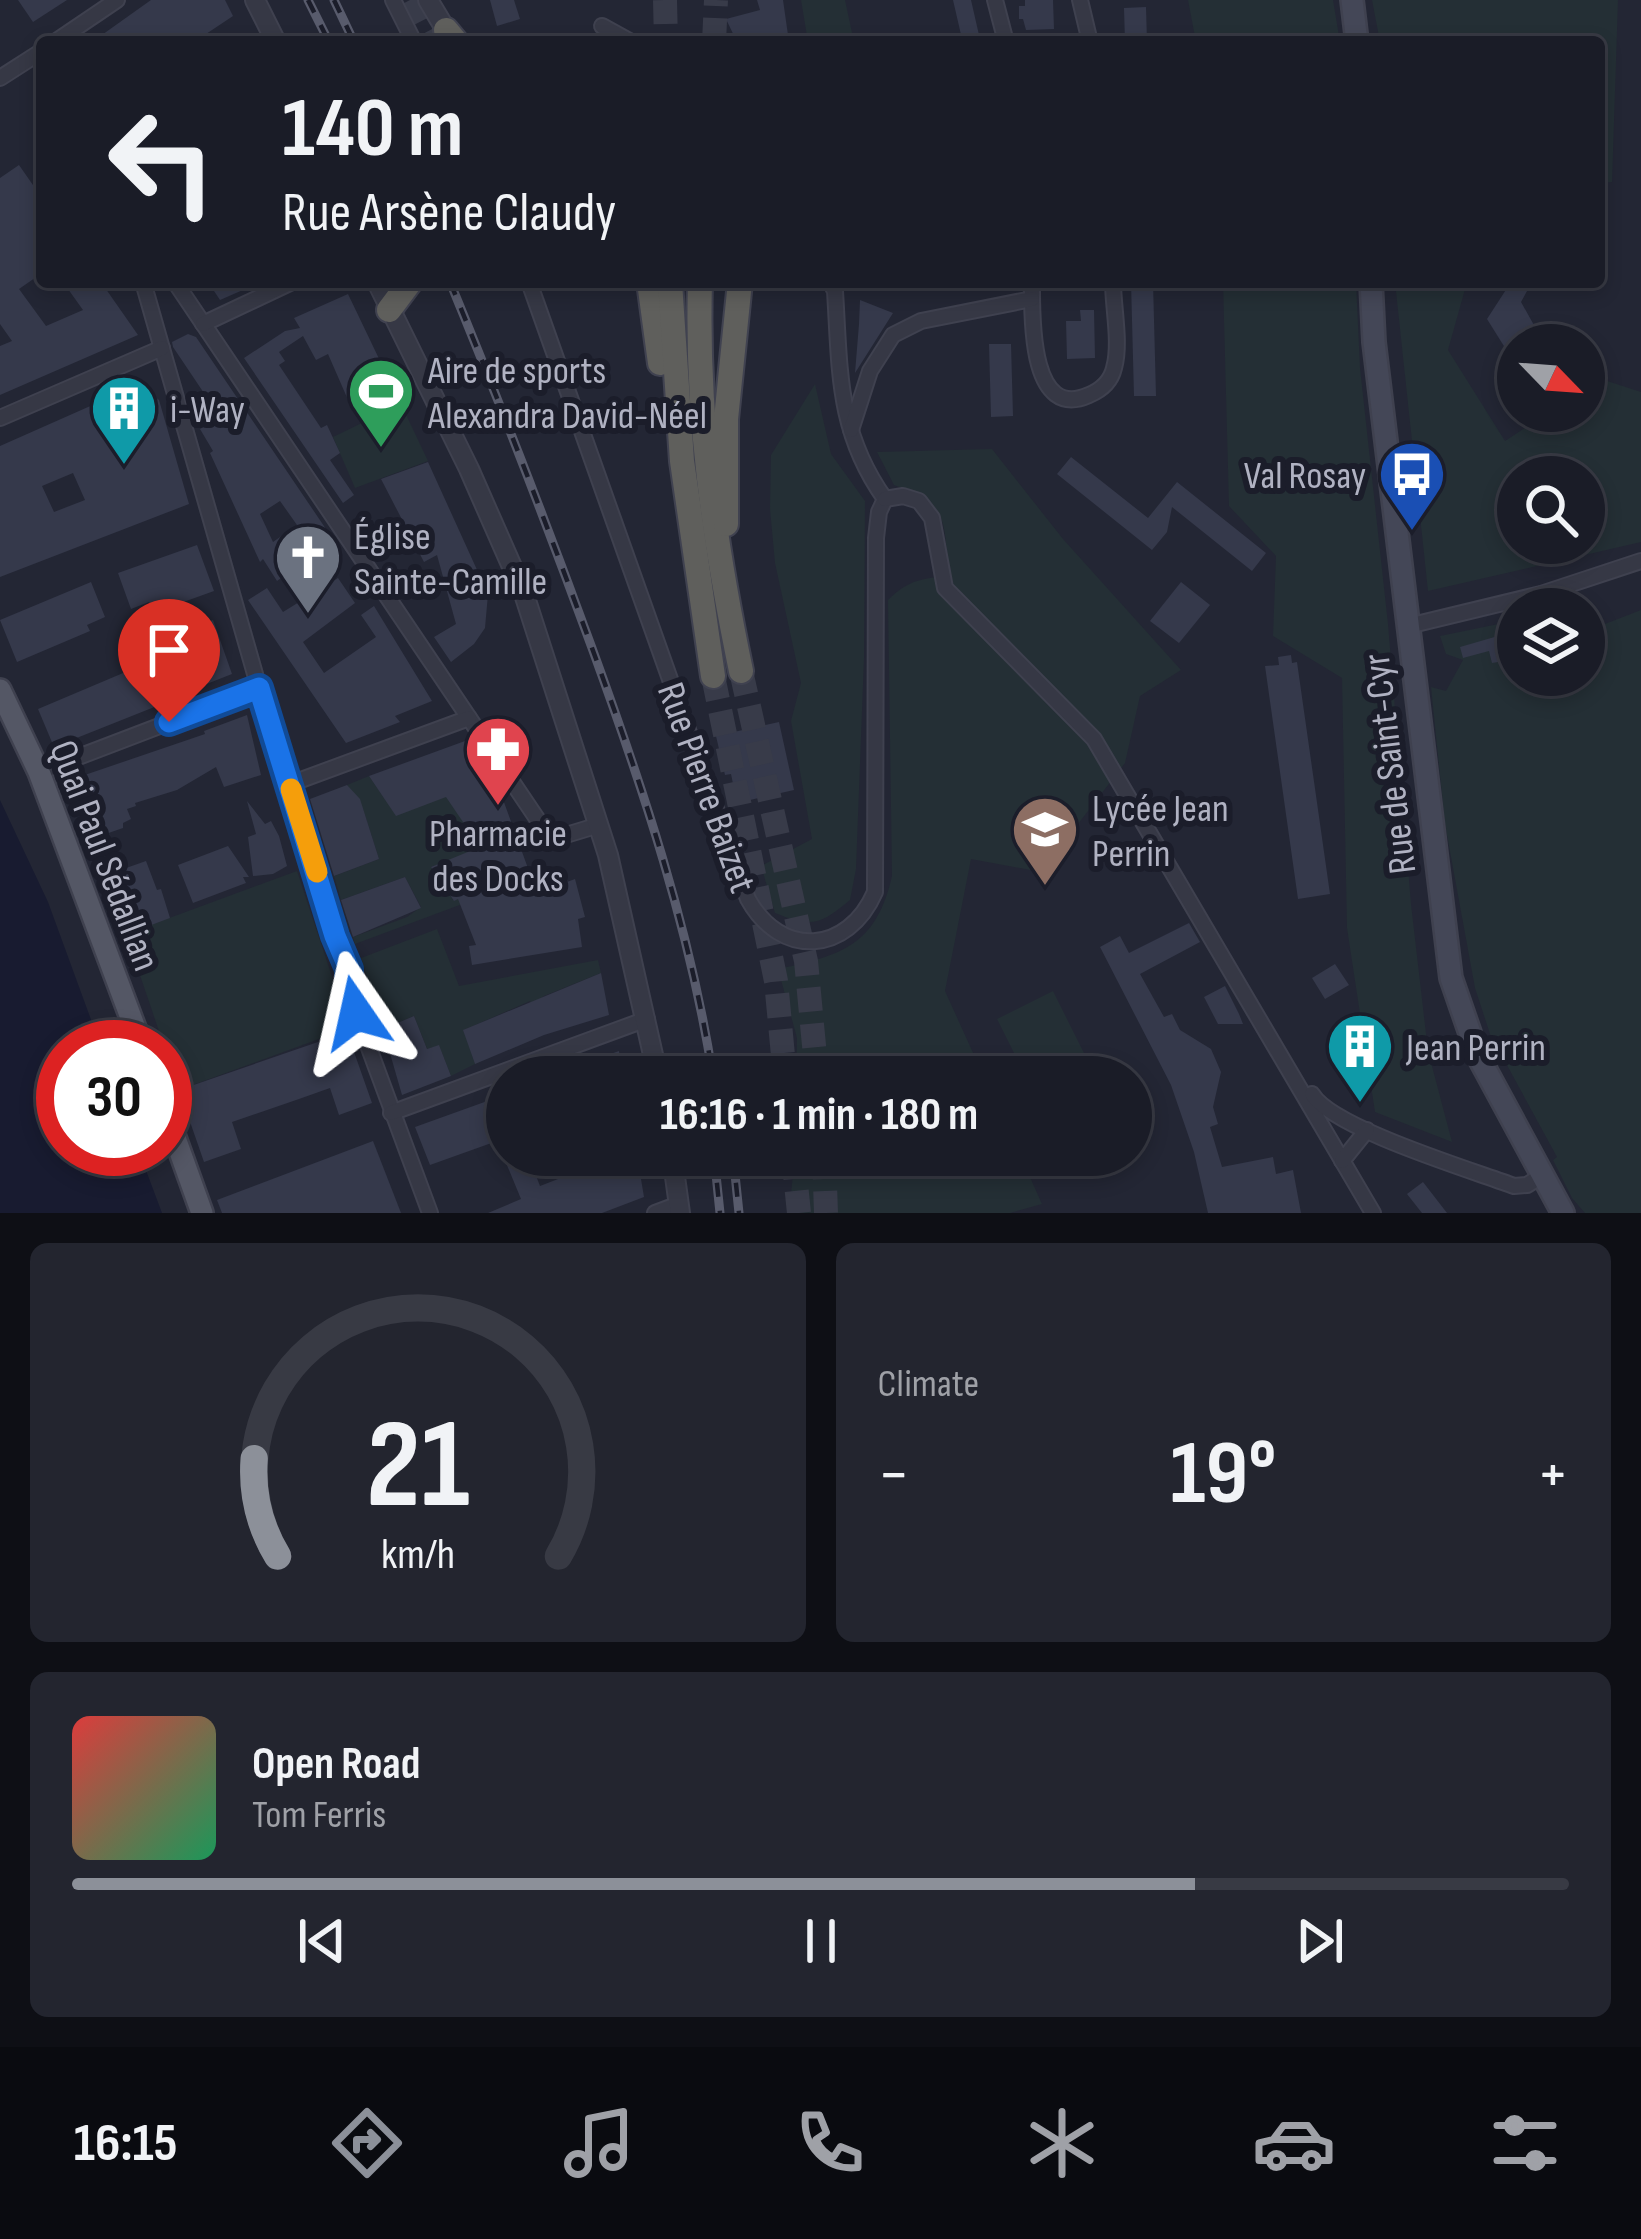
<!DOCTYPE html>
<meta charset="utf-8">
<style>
body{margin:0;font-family:"Sofia Sans Condensed",sans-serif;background:#23252f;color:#f1f3f6;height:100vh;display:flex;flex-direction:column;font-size:45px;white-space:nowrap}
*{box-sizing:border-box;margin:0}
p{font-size:39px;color:#9fa1a7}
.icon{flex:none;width:66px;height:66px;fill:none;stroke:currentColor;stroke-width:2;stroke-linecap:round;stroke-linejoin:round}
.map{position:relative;height:1213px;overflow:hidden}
.sheet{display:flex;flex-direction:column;gap:30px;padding:30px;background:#0e0f15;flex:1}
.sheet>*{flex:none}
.top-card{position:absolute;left:36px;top:36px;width:1569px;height:252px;border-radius:12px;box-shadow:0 6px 18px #0003,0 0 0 3px #383a44;background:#1a1c27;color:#f1f3f6;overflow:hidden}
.needle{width:78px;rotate:115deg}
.tools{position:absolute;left:1497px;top:324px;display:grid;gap:24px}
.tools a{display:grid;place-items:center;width:108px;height:108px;border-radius:50%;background:#1a1c27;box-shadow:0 6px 18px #0003,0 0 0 3px #383a44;font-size:60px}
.speed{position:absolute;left:36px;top:1020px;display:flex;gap:24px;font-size:60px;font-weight:700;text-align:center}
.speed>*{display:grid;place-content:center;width:156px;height:156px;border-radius:50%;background:#1a1c27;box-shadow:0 6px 18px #0003,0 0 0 3px #383a44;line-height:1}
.speed .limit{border:18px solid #d22;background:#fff;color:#111}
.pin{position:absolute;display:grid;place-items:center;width:102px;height:102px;color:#fff;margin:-123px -51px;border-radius:50% 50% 50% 0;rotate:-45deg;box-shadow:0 0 12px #0007}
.pin .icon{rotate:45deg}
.me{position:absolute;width:132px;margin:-66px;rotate:349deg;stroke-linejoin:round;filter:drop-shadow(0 0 9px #0008)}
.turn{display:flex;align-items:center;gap:42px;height:252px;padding:0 48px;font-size:54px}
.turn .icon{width:156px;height:156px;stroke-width:2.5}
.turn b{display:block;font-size:84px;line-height:102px}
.big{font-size:90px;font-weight:700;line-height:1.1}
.sheet .card{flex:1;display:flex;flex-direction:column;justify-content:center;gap:18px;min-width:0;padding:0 42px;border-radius:18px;background:#23252f}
.sheet .dial{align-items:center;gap:0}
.dial svg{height:312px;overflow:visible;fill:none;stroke:#383a44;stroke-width:7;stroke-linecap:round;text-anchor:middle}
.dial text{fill:#f1f3f6;stroke:none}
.song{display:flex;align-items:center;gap:36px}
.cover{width:144px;height:144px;border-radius:18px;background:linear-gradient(135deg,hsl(0 70% 55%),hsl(150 70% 35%))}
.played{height:12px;border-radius:6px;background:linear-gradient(90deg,#8c9099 75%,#383a44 75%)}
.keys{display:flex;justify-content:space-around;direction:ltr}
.heat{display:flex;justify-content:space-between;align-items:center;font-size:66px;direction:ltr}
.sheet .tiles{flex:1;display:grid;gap:30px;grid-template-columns:1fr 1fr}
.card:last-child{grid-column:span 2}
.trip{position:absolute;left:486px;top:1056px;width:666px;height:120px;border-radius:60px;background:#1a1c27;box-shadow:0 6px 18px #0003,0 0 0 3px #383a44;font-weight:700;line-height:120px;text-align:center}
.dock{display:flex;height:192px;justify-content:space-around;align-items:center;background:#0a0b10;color:#9fa1a7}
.dock .icon{width:84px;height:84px}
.dock .current{color:#8c9099}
.dock b{font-size:54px;color:#f1f3f6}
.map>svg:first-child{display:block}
.green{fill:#242f35;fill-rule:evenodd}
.water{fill:#181b30}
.building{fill:#35394b;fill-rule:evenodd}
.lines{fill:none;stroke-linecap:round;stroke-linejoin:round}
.trunk-tunnel{stroke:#383b49;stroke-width:24;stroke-dasharray:24 12;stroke-linecap:butt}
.minor-casing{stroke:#3f414f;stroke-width:18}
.tertiary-casing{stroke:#3f414f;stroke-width:22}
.secondary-casing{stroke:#3f414f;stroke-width:26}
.primary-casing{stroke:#3f414f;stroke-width:26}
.trunk-casing{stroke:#404250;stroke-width:28}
.minor{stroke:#363845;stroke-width:14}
.tertiary{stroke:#363845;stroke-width:18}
.secondary{stroke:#444757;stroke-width:21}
.primary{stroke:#545765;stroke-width:21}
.trunk{stroke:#5f5f5c;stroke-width:24}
.rail-casing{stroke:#585b6c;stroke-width:9}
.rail{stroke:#1b1d2a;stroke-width:4.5;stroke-dasharray:14;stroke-linecap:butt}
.route-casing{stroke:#114b97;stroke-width:30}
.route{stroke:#1a73e8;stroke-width:21}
.slow{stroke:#f59e0b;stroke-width:21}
.labels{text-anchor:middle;stroke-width:12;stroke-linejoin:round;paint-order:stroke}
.poi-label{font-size:39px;fill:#b0b2c2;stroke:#1b1d2a;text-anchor:start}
.street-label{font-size:39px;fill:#b0b2c2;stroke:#1b1d2a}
</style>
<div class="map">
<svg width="1641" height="1213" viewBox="0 0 1641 1213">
<rect width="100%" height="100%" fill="#232634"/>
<g class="green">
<path d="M801 0H845L854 42H808Z"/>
<path d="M1188 0H1333L1340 42H1196Z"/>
<path d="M1372 0H1618L1612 182 1599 183V42H1380Z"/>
<path d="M1223 282H1356L1360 368 1388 624 1411 904 1428 1051 1452 1142 1375 1112 1347 928 1342 678 1273 636 1276 556 1229 506Z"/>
<path d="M1395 282H1467L1448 350 1505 441 1551 411H1584V390L1601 379 1641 392V542L1428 591ZM1518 477H1584V543H1518Z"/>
<path d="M815 384 831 454 865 501 864 658 856 869 850 900C820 925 812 928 775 913L761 866 812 839 791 721 801 683 775 563 770 509 771 455Z"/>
<path d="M401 404 428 461 355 488 333 437Z"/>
<path d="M992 449 1063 539 1181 670 1140 696 1125 763 1041 872 971 859 945 991 984 1077H796L797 1038 778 969C842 955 876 946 892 876L888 600C908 580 923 578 949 576 943 522 951 504 894 485L877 452Z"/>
<path d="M1588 605 1605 624 1641 610V1213H1585L1572 1198 1553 1160 1557 1157 1490 1034 1475 988 1445 824 1431 687 1446 691 1463 660 1446 654 1440 636 1518 620V675H1584V609H1571Z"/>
<path d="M369 776 396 815 442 791 516 835 431 867 453 900 529 872 532 878 355 944 353 937 407 917 421 907 405 877 341 900 334 876 379 859 363 809 347 785Z"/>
<path d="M297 871 349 1028 179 1090 126 934Z"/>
<path d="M437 929 459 986 598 960 601 973 544 996 533 1006 530 1001 464 1030 475 1064 451 1076 439 1046 427 1049 414 1016 383 1029 361 958Z"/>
<path d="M1053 991 1096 1077H1026L997 1019Z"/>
<path d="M795 1155H1020L1042 1204 1010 1213H789Z"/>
</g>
<path class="water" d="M0 800 48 902 101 1047H63V1149H138L162 1213H0Z"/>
<g class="building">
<path d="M18 0H67L33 22Z"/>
<path d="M151 0H225L233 16 194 42H92Z"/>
<path d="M490 0H514L520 19 497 26Z"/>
<path d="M757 0H783L789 42H737L726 19 760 10Z"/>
<path d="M953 0H971L979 35 962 39Z"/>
<path d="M1025 0H1053L1054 29 1026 30 1023 19H1019V6H1025Z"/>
<path d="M1146 7 1147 42H1125L1124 8Z"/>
<path d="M19 165 42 198V273L19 289 46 326 83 310 63 282H101L138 335 0 395V346L12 341 0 324V178Z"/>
<path d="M208 282H261L220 300Z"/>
<path d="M1131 282H1153L1156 396H1134Z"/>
<path d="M1511 282H1532L1521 302 1535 327 1524 334 1528 339 1507 351 1487 319Z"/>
<path d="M348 294 394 390 352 409 328 354 316 360 303 336 279 352 285 361 279 365 321 428 327 425 340 453 330 460 354 495 343 503 244 358 285 331 300 328 294 318Z"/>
<path d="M860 300 893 313 855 373 859 324Z"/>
<path d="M1080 310H1094L1095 358 1067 359 1066 321H1081Z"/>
<path d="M188 334 196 337 328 532 331 542 277 581 263 559 260 562 210 453 213 451 200 429 220 417 173 347 172 342ZM280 501 297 525 273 542 260 514Z"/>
<path d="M989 344H1011L1013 416 991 417Z"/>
<path d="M140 384 159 400 189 504 0 577V446ZM73 473 85 500 54 512 42 486Z"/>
<path d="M1071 457 1148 518 1177 482 1266 553 1252 571 1172 507 1167 532 1152 550 1057 474Z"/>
<path d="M428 462 488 594 485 628 474 644 451 662 434 637 456 624 437 555 424 562 381 479Z"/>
<path d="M197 545 214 591 153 613 149 602 131 609 118 573Z"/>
<path d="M338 578 355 603 303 642 324 673 376 637 361 615 374 606 432 701 395 716 400 722 346 743 248 600 267 588 283 612Z"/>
<path d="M91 582 105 617 87 625 90 631 17 662 0 620Z"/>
<path d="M1181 582 1210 605 1179 643 1150 621Z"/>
<path d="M213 620 232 674 199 687 193 671 212 664 204 639 179 649 173 635Z"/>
<path d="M1498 636 1504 661 1492 663 1489 651 1463 658 1460 647Z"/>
<path d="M1291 655 1292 663 1297 662 1330 894 1298 899 1265 666 1279 665 1278 657Z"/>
<path d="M161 657 177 698 54 747 38 709Z"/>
<path d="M247 715 261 775 224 787 216 767 177 790 135 803 136 806 127 809 131 819 123 823V828L94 838 73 779 205 734 204 731Z"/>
<path d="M779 722 794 790 737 803 731 774 725 775 716 736Z"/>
<path d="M465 741 501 794 537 893 575 879 585 917 578 919 582 947 472 965 469 946 476 945 458 899 454 901 431 867 480 847 446 797 396 816 369 776Z"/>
<path d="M347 785 360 799 379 859 334 876 310 799Z"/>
<path d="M247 801 265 824 271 821 279 836 287 866 273 874 253 876 248 837 256 834Z"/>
<path d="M228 846 249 877H243L246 883 193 903 178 865Z"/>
<path d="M146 861 157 890 161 889 170 918 130 933 109 874Z"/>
<path d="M405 877 421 908 353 937 341 900Z"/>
<path d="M1189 923 1200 942 1140 974 1164 1017 1172 1014 1180 1030 1211 1049 1221 1072 1213 1107 1218 1124 1210 1127 1222 1167 1273 1157 1276 1174 1293 1170 1301 1213H1208L1194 1152 1171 1085 1100 947 1120 936 1129 953Z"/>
<path d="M1335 964 1349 985 1325 999 1312 978Z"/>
<path d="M601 973 609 1015 544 1035 475 1064 463 1030Z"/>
<path d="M1225 986 1239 1014 1243 1024H1218L1204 997Z"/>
<path d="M414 1016 427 1049 439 1045 451 1076 402 1095 383 1029Z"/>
<path d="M347 1032 372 1103 339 1115 330 1088 299 1099 232 1122 241 1149 204 1162 179 1090Z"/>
<path d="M619 1051 623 1077H551V1075Z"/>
<path d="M504 1095 507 1155H528L540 1186 589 1167 587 1155H637L644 1197 602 1213H488L521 1199 497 1141 430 1165 415 1127Z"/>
<path d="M373 1141 401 1213H222L217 1200Z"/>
<path d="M1423 1182 1447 1213H1422L1407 1194Z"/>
</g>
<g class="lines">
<g class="trunk-tunnel">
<path d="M410 0 432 42"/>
<path d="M665 0 666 42"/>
<path d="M714 42 716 0"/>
<path d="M741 671 806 961 817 1077"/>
<path d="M713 676 776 981 785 1077"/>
<path d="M793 1155 799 1213"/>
<path d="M824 1155 826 1213"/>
</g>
<defs>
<g id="minor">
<path d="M393 0 414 42"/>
<path d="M995 0 1006 42"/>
<path d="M1080 0 1090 42"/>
<path d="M602 26 631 42"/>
<path d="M55 42 117 0"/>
<path d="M0 78 42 51"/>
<path d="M143 282 259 688 346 959 356 1013 430 1213"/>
<path d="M175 282 546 832 566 835 599 825"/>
<path d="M529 282 748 899C781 959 848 954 875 892L876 538 879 512 885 499"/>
<path d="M830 282 835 291C840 371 837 432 885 499"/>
<path d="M1032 282C1032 315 1029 422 1089 395 1101 390 1111 381 1114 368 1121 343 1113 308 1113 282"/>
<path d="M203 324 292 282"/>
<path d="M0 418 162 348"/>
<path d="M851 430 870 371 893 335 921 321 1032 299"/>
<path d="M885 499 903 496 919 501 932 518 945 588 1094 739 1373 1213"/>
<path d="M1408 626 1541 594 1641 561"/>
<path d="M39 772 259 688"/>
<path d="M290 784 469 718"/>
<path d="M1312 1094C1332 1128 1471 1170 1514 1186L1527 1185 1543 1175"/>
<path d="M391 1113 647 1019"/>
<path d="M1342 1161 1367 1130"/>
<path d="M655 1213 679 1204"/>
</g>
<g id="tertiary">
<path d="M255 0 276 42"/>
<path d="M428 0 446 30"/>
<path d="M377 282 469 469 524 594 608 855 658 1077"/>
<path d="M672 1155 680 1213"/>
</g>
<g id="secondary">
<path d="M1352 0 1357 42"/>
<path d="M1371 282 1374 342 1451 978 1478 1056 1563 1213"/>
</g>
<g id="primary">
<path d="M0 690 39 772 142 1047"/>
<path d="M165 1110 202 1213"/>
</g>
<g id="trunk">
<path d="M446 30 456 42"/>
<path d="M649 282 660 363"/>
<path d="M670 282 682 461 713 676"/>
<path d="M700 282C696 415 714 541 741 671"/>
<path d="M389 310 410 282"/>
<path d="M726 524V419L740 282"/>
</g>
</defs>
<use href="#minor" class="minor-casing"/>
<use href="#tertiary" class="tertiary-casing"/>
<use href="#secondary" class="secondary-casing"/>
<use href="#primary" class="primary-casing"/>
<use href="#trunk" class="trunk-casing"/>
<use href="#minor" class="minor"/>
<use href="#tertiary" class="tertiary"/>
<use href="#secondary" class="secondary"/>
<use href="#primary" class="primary"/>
<use href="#trunk" class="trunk"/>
<defs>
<g id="rail">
<path d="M308 0 329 42"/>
<path d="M334 0 354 42"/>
<path d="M450 282C500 403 547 525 592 648 643 788 690 929 713 1077"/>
<path d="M714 1155 720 1213"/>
<path d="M733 1155 739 1213"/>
</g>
</defs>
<use href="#rail" class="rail-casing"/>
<use href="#rail" class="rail"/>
</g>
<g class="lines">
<defs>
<path id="route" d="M169 722 259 688 335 936 349 969V990L356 1013"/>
</defs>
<use href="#route" class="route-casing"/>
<use href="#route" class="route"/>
<path class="slow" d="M291 789 317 872"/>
</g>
<defs>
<symbol id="stadium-pin" viewBox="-11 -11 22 30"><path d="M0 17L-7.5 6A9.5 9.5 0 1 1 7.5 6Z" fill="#2e9e5b" stroke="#1b1d2a"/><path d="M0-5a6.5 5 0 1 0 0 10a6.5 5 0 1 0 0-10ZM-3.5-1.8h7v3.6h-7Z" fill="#fff"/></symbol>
<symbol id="building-pin" viewBox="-11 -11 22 30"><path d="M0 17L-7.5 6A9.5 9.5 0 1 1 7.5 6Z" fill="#0f9aa8" stroke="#1b1d2a"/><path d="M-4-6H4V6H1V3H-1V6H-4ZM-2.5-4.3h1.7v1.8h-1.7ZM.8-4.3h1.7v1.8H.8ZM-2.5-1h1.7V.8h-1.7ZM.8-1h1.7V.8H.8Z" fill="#fff"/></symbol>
<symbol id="bus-pin" viewBox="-11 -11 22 30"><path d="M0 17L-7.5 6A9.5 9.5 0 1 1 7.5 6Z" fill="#1a4fb4" stroke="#1b1d2a"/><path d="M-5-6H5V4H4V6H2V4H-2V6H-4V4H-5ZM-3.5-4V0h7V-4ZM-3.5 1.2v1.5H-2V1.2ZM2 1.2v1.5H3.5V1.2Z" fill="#fff"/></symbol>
<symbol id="church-pin" viewBox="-11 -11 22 30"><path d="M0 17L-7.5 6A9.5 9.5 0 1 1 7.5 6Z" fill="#6b7280" stroke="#1b1d2a"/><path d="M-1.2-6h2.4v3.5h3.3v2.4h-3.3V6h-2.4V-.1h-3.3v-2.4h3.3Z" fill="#fff"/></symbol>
<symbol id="pharmacy-pin" viewBox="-11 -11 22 30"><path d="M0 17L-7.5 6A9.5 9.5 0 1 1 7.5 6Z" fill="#e0444e" stroke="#1b1d2a"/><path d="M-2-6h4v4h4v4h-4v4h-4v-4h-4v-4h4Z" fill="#fff"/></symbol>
<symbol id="school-pin" viewBox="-11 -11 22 30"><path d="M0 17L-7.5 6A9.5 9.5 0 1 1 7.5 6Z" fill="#8d6e63" stroke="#1b1d2a"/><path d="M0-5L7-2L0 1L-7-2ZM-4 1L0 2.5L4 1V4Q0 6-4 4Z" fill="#fff"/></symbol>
</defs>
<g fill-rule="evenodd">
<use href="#stadium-pin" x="343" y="353" width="76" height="104"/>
<use href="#building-pin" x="86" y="370" width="76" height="104"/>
<use href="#bus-pin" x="1374" y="436" width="76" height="104"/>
<use href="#church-pin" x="270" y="519" width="76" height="104"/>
<use href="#pharmacy-pin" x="460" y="711" width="76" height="104"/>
<use href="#school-pin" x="1007" y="791" width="76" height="104"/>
<use href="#building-pin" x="1322" y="1008" width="76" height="104"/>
</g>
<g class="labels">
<g class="poi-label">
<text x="428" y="383">Aire de sports<tspan x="428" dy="45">Alexandra David-Néel</tspan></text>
<text x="170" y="422">i-Way</text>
<text x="1366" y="488" text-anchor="end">Val Rosay</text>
<text x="354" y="549">Église<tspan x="354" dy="45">Sainte-Camille</tspan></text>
<text x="1092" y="821">Lycée Jean<tspan x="1092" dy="45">Perrin</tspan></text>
<text x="498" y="846" text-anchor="middle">Pharmacie<tspan x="498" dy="45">des Docks</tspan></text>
<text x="1406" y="1060">Jean Perrin</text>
</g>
<g class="street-label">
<text transform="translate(1388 764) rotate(-97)" y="14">Rue de Saint-Cyr</text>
<text transform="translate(708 787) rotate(70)" y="14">Rue Pierre Baizet</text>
<text transform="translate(106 855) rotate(69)" y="14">Quai Paul Sédallian</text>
</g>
</g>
</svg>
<div class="tools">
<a><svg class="needle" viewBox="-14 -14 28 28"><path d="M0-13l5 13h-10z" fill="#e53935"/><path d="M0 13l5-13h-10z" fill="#9fa1a7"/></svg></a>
<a><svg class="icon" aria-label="search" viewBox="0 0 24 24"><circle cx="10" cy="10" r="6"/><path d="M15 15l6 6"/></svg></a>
<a><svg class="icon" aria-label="layers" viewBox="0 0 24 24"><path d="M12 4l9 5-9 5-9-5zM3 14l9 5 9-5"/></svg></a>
</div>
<div class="speed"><div class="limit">30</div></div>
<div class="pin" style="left:169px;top:722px;background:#d93025"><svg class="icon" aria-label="arrive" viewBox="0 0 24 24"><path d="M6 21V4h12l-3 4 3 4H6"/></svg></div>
<svg class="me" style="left:356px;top:1013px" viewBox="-20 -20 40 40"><path d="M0-17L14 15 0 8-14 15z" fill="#1a73e8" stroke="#fff" stroke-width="4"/></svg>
<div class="trip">16:16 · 1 min · 180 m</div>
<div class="top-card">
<div class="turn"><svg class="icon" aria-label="left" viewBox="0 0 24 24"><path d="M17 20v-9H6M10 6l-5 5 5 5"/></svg><div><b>140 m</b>Rue Arsène Claudy</div></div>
</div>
</div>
<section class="sheet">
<div class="tiles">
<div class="card dial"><svg viewBox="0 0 100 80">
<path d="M14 69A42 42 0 1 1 86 69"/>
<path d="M14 69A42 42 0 0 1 8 44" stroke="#8c9099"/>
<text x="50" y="56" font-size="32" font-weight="700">21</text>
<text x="50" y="72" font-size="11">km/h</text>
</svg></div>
<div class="card"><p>Climate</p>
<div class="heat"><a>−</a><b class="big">19°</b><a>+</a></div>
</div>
<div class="card">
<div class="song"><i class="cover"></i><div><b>Open Road</b><p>Tom Ferris</p></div></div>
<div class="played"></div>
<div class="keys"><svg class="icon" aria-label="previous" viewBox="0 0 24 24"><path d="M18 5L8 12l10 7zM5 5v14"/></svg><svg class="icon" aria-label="pause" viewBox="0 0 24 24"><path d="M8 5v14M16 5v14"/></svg><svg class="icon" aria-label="next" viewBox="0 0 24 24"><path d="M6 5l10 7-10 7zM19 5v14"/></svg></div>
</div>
</div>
</section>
<nav class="dock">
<b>16:15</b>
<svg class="icon current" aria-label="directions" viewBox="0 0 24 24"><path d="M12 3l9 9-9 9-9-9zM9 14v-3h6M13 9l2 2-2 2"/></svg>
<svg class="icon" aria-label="music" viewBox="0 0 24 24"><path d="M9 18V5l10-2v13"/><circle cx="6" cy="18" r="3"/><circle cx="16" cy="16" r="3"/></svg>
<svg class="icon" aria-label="phone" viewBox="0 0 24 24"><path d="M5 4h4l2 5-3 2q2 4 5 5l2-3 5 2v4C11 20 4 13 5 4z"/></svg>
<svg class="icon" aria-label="climate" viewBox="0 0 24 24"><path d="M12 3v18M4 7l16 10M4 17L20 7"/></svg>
<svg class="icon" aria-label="car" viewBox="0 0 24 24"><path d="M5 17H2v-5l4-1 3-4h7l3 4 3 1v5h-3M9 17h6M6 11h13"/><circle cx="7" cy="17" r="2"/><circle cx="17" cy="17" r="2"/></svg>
<svg class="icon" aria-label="filters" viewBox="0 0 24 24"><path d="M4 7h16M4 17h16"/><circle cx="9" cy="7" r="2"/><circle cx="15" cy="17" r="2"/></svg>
</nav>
